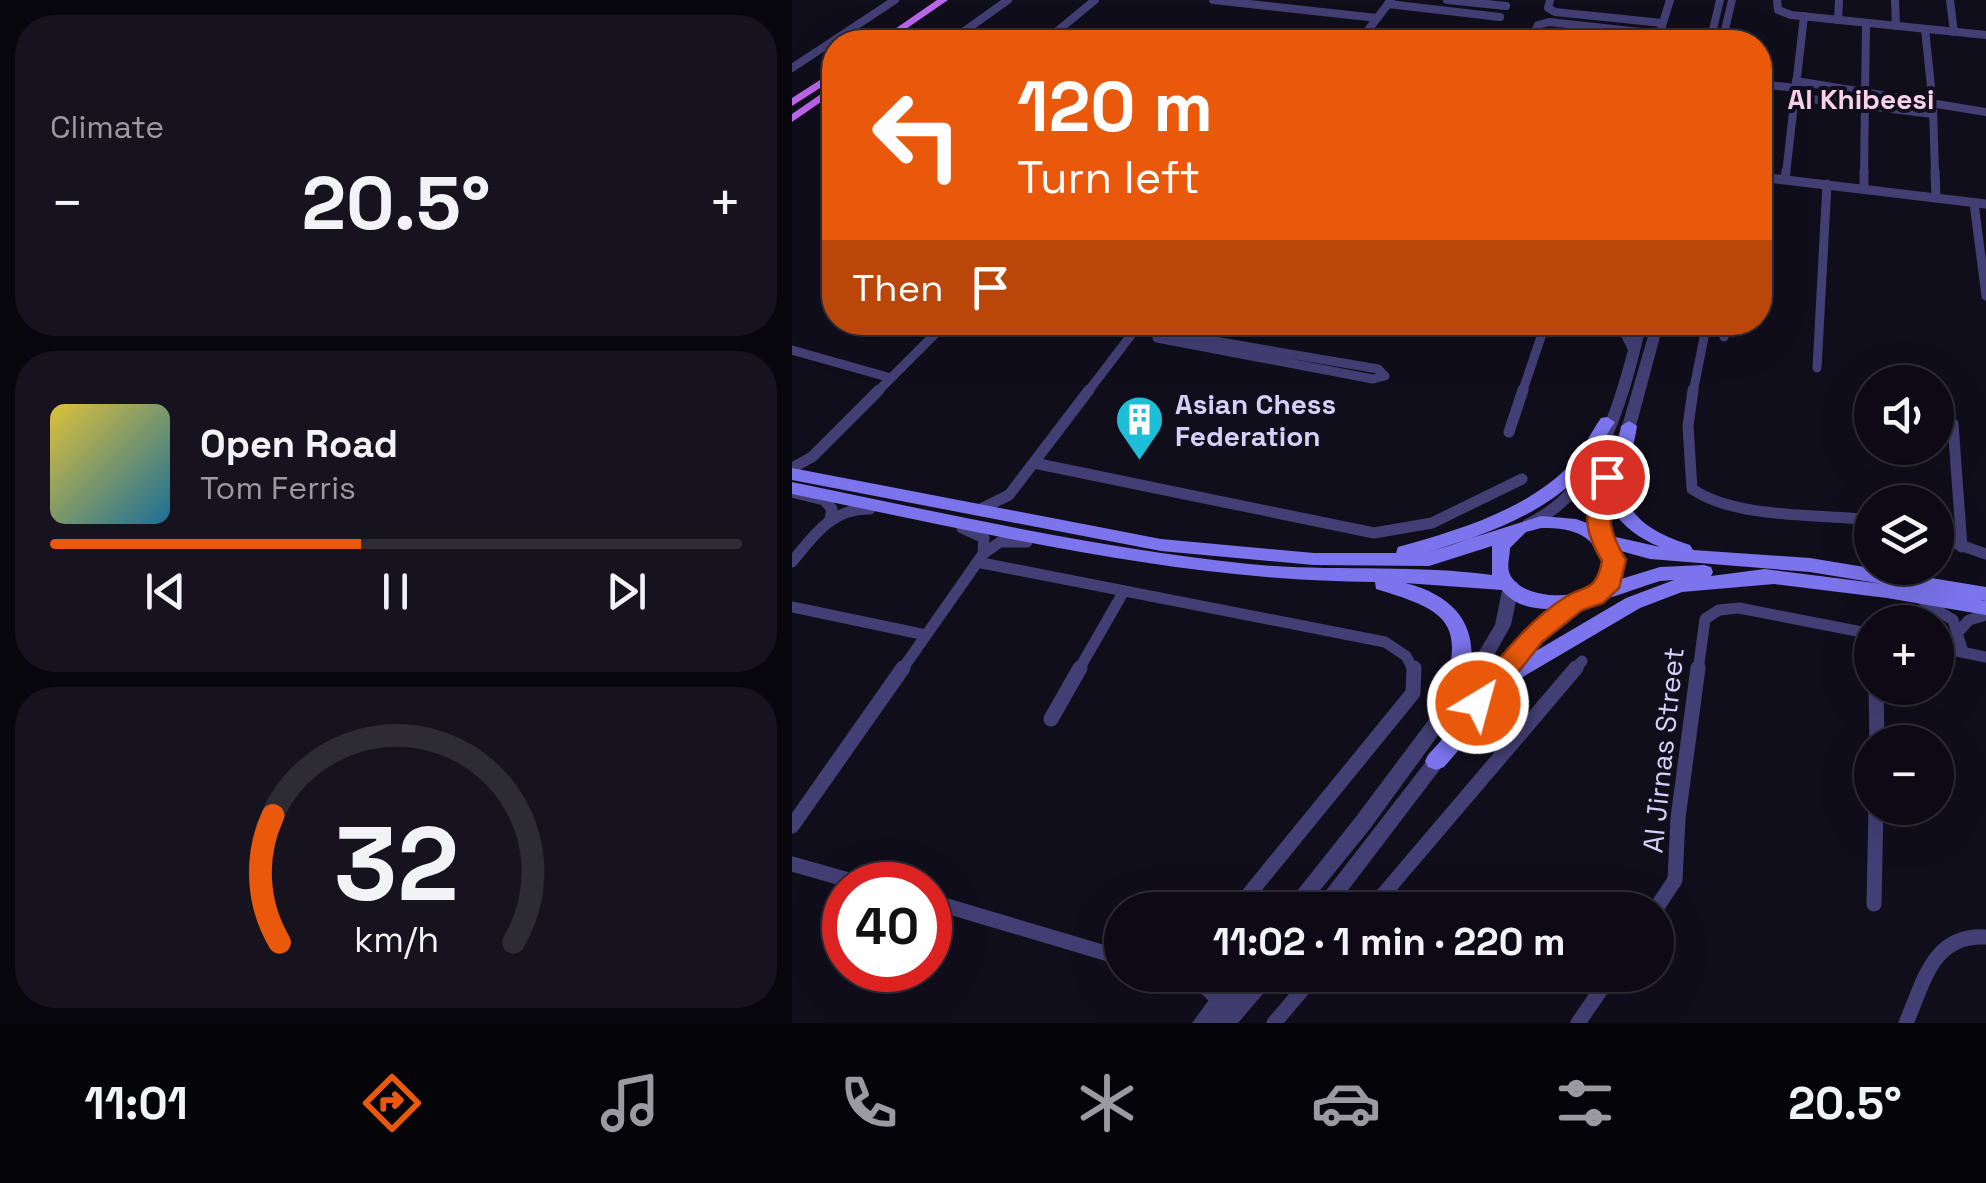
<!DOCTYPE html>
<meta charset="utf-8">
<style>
body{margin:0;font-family:"Space Grotesk",sans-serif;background:#16131e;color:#f1f3f6;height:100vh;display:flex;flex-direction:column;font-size:38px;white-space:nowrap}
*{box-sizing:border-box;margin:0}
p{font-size:32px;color:#9a9aa0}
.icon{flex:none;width:55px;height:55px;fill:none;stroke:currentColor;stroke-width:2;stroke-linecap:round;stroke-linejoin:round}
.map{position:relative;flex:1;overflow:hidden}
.side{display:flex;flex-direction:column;gap:15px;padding:15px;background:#07060c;width:792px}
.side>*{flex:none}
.top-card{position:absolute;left:30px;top:30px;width:950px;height:305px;border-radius:40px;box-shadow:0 10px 40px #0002,0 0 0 2px #2d2b34;background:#ea580c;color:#fff;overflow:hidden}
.tools{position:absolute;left:1062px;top:365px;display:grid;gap:20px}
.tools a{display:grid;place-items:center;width:100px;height:100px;border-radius:50%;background:#0d0a15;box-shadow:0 10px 40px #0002,0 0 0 2px #2d2b34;font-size:50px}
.speed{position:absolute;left:30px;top:862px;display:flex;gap:20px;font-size:50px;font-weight:700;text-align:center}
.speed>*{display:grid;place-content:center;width:130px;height:130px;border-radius:50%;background:#0d0a15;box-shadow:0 10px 40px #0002,0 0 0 2px #2d2b34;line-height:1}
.speed .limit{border:15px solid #d22;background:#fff;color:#111}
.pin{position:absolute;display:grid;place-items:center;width:85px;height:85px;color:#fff;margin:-42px;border:5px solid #fff;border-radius:50%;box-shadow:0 2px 10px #0007}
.me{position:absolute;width:110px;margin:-55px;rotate:37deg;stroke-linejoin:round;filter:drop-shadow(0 0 8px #0008)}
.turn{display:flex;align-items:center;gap:35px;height:210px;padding:0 30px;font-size:45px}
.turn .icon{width:130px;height:130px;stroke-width:2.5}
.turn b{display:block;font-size:70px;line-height:85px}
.then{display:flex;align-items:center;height:95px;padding:0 30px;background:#0003;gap:20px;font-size:38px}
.big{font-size:75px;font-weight:700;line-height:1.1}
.side .widget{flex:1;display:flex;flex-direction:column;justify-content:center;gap:15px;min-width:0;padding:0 35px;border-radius:40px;background:#16131e}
.side .dial{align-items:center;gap:0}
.dial svg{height:260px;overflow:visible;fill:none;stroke:#2d2b34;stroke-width:7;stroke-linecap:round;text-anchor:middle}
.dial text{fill:#f1f3f6;stroke:none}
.song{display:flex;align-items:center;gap:30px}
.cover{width:120px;height:120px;border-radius:15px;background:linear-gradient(135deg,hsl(50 70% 55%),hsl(200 70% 35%))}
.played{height:10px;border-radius:5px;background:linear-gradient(90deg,#ea580c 45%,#2d2b34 45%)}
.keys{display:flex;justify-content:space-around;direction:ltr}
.heat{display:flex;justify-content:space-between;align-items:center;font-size:55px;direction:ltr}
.trip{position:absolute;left:312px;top:892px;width:570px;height:100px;border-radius:50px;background:#0d0a15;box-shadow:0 10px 40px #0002,0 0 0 2px #2d2b34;font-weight:700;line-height:100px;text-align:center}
.menu{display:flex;height:160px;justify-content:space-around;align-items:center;background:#050408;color:#9a9aa0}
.menu .icon{width:70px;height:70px}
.menu .on{color:#ea580c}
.menu b{font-size:45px;color:#f1f3f6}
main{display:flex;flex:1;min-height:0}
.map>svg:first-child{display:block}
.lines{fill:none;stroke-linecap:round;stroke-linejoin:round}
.minor-far3{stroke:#433f75;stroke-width:8}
.minor-far2{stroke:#433f75;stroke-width:9}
.minor-far1{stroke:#433f75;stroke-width:11}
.minor{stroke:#433f75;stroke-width:15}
.tertiary{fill:#433f75;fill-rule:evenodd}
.secondary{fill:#7b74ec;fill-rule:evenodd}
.primary{fill:#bd66ea;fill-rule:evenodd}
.route{fill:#ea580c;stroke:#983908;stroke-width:2.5}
.labels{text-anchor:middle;stroke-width:8;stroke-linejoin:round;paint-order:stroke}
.far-quarter-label{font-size:28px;font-weight:bold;fill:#f9d2e9;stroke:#110e1c}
.poi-label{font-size:28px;font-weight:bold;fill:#d6d0f9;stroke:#110e1c;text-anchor:start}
.street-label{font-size:28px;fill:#d6d0f9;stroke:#110e1c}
</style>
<main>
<section class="side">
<div class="widget"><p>Climate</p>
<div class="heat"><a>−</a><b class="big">20.5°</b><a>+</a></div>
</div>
<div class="widget">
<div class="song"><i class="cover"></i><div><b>Open Road</b><p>Tom Ferris</p></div></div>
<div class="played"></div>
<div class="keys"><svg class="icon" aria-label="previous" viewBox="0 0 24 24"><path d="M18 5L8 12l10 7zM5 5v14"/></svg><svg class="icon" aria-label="pause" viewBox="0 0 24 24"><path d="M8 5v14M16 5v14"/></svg><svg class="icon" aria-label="next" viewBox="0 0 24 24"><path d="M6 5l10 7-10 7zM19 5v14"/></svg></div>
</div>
<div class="widget dial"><svg viewBox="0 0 100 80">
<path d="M14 69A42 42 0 1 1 86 69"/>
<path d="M14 69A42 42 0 0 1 12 30" stroke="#ea580c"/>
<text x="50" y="56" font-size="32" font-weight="700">32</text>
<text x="50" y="72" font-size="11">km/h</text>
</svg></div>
</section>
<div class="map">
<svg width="1194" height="1023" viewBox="0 0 1194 1023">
<rect width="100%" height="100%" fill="#110e1c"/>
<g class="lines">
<g class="minor-far3">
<path d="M421 0 585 18"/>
<path d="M655 0 714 6"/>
<path d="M758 0 756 8 763 12 870 23"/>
<path d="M985 0 986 10 999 15 1194 35"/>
<path d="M1103 0 1104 26"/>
<path d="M1158 0 1162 32"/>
<path d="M596 4 708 17"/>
<path d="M1046 20 1047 0"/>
<path d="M1133 29 1139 87"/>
<path d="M157 42 216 0"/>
<path d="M252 42 303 0"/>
<path d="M567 42 599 0"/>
<path d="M630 42 646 32 739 42"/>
<path d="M738 42 746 25 757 22 867 34"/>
<path d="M865 42 878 0"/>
<path d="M0 68 103 0"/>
<path d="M1004 81 1194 112"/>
<path d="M968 84 1003 88"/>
<path d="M1002 97 1141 114"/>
<path d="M1141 107 1143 174"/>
<path d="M994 174 1012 16"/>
<path d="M1072 174 1074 23"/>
</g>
<g class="minor-far2">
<path d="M1143 171 1144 198"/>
<path d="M968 177 1194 204"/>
<path d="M993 178 994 171"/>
<path d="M1072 188V171"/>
<path d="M1182 203 1194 296"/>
<path d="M813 322 832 332 842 352"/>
<path d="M376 333 586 369 593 376 581 379 365 338Z"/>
<path d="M932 337 935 322"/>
<path d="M0 350 99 378"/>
<path d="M1025 368 1035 184"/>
<path d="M84 393 155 322"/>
<path d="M295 393 349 322"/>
<path d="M730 393 754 322"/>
<path d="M901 393 915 322"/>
</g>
<g class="minor-far1">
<path d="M901 390 896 426 900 489C944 519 1027 514 1080 520"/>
<path d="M1161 424 1170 547"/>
<path d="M717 432 731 390"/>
<path d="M242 463 582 533 640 523 730 479"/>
<path d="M0 468 20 457 87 390"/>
<path d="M0 492 32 500 40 509 38 519"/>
<path d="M187 510 217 495 297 390"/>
<path d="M170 528 192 538 191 554"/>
<path d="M1145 537 1194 554"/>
<path d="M0 562C22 535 40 508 78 509"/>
<path d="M185 562 593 642 614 656 622 671"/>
<path d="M1132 602 1161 620 1171 652"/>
<path d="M0 607 134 635"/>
<path d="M1169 629 1177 620 1194 615"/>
<path d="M1145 647 1194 657"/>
<path d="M109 671 191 554 208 542H235"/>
<path d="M286 671 332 591"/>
<path d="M782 671 790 661"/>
<path d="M906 671 913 619 927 610 947 608 1080 634"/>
</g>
<g class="minor">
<path d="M1084 688 1085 742"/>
<path d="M259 719 288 668"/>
<path d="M0 826 111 668"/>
<path d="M0 864 74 885"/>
<path d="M138 901 330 958"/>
<path d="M1082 904 1084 808"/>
<path d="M444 910 621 693 622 668"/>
<path d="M578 910 784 668"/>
<path d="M863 910 883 880 886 818 906 668"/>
<path d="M387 975 411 985 428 1001"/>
<path d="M482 1023 523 975"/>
<path d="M786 1023 819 975"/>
<path d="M1114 1023C1132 982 1140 934 1194 937"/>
</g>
<g class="tertiary">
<path d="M924 0H932L922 42H914Z"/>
<path d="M936 0H944L934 42H926Z"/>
<path d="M843 322H855C840 387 818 478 760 517 750 524 743 529 732 528L729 524 732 520C748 512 763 502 775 488 812 448 830 374 843 322Z"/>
<path d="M860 322H872L844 426 814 496 816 538 808 543 800 538V496L830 426Z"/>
<path d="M719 580 725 582 727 586 719 625 695 668 577 830 512 910H490L563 818 683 658 703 625 711 586 713 582Z"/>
<path d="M781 597 787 599 789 603 787 607 732 657 692 709 686 711 680 709 677 704 680 699 720 647 775 599Z"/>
<path d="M649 747 655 750 658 755 655 760 541 910H519L643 750Z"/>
<path d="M435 975H459L457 979 460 975H485L481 982 446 1023H400Z"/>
</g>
<path class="secondary" d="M815 417 823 422C811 439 802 460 788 475 749 516 685 538 633 553L749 516 784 519 798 524 815 535 868 547C837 534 809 511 817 474 820 458 827 443 829 426L837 421 845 426C843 443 836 458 834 474 826 516 864 534 898 545L901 550 1018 558 1194 587V601L1153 594 1194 601V615L1095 598 982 584 890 592 848 608 729 678 652 767 644 770 636 767 633 761 636 755 715 668 834 598 882 580 868 581C828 593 743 632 710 590L613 583C685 601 693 653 664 715L657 717 650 715 647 709C672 627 666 613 584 589L583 582C385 581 193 533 0 494V482C151 513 303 548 457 564 537 572 619 564 700 575V546L637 566 522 565 369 551 0 480V468L369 539 522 553H604L606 547C663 531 729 512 774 469 789 455 797 435 809 418ZM749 528C785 528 800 535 815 567 814 570 810 580 809 582 790 602 726 600 717 572 715 566 718 554 718 548L734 532ZM825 550 858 559 1018 572 1091 584 973 569 919 576 921 572 919 567 912 565 868 567 829 579 833 567Z"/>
<g class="primary">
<path d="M145 0H156L95 42H84Z"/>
<path d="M42 71V79L0 106V98Z"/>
<path d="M42 85V93L0 122V114Z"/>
</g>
</g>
<path class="route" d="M815 469 826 477C816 516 813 525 834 560L827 588 811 603 790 610 750 642 696 710 686 713 677 710 673 703 677 695C706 661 732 625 769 600 791 584 804 594 810 561 789 526 794 514 804 477Z"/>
<defs>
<symbol id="building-pin" viewBox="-11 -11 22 30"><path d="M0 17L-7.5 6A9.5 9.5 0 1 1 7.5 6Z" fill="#1dbed7" stroke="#110e1c"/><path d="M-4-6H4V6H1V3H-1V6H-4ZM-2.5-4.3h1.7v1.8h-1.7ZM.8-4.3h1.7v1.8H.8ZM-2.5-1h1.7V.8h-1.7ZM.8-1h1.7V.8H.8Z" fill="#fff"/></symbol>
</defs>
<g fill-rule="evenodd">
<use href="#building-pin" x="320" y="392" width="55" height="75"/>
</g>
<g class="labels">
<g class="far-quarter-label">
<text x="1069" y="109">Al Khibeesi</text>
</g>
<g class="poi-label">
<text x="383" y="414">Asian Chess<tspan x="383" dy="32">Federation</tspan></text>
</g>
<g class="street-label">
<text transform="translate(871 750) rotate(-84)" y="10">Al Jirnas Street</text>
</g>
</g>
</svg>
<div class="tools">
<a><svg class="icon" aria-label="sound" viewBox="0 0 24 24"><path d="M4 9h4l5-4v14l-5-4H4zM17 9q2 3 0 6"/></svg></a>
<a><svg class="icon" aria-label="layers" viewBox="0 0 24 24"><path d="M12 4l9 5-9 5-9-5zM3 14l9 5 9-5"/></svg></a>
<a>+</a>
<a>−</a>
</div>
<div class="speed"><div class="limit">40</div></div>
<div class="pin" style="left:815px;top:477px;background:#d93025"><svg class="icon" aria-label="arrive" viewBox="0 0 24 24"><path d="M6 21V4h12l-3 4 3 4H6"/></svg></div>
<svg class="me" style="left:686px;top:703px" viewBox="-20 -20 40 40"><circle r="17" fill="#ea580c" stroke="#fff" stroke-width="3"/><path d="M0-11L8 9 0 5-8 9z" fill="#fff"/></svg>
<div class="trip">11:02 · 1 min · 220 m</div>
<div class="top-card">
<div class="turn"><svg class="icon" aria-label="left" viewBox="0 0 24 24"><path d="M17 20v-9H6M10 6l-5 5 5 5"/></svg><div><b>120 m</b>Turn left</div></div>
<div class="then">Then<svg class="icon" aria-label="arrive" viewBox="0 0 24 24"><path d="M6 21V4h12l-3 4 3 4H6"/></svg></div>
</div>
</div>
</main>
<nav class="menu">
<b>11:01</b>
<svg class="icon on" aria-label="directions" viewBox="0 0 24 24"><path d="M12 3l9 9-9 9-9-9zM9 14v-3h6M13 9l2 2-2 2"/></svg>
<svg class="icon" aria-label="music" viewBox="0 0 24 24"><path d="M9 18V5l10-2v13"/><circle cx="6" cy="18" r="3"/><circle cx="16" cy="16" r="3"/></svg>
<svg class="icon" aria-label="phone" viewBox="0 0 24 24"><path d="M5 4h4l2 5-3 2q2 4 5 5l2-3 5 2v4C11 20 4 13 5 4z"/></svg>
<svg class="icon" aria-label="climate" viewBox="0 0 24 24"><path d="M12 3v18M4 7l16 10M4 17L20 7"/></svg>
<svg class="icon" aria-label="car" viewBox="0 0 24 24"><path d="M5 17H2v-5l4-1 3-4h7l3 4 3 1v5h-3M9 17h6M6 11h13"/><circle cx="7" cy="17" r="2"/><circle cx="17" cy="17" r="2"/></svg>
<svg class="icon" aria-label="filters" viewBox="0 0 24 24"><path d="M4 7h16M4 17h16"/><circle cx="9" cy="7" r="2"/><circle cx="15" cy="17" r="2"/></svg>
<b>20.5°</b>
</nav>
